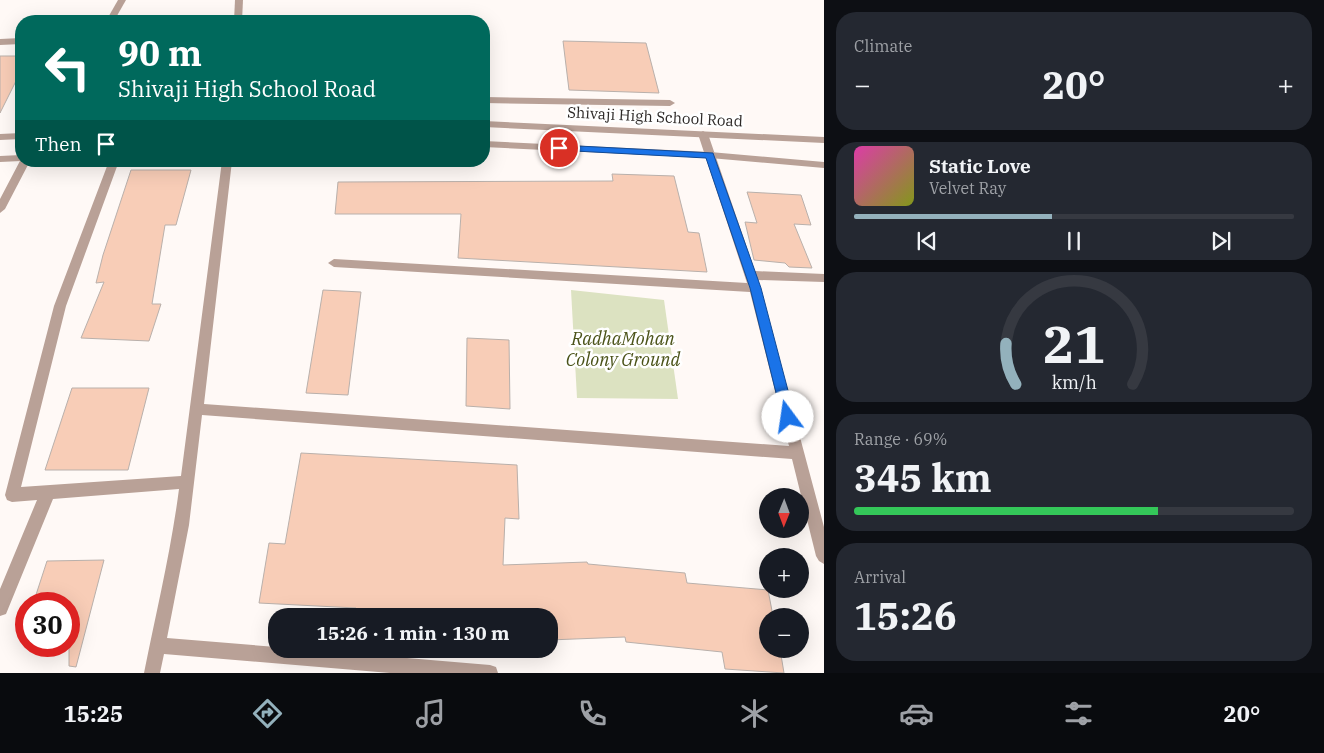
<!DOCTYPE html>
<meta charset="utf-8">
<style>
body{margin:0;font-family:"IBM Plex Serif",serif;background:#242831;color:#f1f3f6;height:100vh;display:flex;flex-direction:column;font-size:19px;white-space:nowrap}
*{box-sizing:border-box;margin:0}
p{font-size:16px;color:#9ea1a6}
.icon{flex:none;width:28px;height:28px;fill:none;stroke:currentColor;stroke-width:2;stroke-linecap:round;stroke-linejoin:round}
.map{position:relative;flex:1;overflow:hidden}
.details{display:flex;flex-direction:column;gap:12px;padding:12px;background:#0d0f14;width:500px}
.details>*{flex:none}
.banner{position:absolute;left:15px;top:15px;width:475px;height:152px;border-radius:20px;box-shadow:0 5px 20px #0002;background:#00695c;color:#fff;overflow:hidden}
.needle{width:32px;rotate:181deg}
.tools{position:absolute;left:759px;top:488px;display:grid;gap:10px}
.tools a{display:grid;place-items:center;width:50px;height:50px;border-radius:50%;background:#171b24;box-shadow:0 5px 20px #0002;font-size:25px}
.speed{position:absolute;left:15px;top:592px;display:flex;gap:10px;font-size:25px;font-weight:700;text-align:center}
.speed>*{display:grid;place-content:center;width:65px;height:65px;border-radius:50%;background:#171b24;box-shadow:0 5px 20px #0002;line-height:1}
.speed .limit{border:8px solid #d22;background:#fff;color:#111}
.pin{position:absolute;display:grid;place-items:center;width:42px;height:42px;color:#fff;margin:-21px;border:2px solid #fff;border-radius:50%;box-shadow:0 1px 5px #0007}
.me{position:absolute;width:55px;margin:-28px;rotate:346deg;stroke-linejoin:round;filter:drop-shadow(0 0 4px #0008)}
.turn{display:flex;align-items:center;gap:18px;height:105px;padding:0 20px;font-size:22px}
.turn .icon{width:65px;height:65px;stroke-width:2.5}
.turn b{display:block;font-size:35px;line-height:42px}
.then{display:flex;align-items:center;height:48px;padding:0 20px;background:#0003;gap:10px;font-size:19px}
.big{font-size:38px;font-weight:700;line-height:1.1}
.details .tile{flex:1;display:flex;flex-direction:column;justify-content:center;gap:8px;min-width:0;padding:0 18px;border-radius:20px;background:#242831}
.details .dial{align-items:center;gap:0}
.dial svg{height:130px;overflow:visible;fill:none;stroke:#363941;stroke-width:7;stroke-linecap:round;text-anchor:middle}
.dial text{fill:#f1f3f6;stroke:none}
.song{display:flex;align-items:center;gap:15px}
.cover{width:60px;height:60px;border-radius:8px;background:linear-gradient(135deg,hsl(320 70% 55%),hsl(70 70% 35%))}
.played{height:5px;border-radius:2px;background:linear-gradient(90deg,#93b1bc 45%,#363941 45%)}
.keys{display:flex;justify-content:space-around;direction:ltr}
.heat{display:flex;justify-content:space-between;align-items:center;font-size:28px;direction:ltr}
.charge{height:8px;border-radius:4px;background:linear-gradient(90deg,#34c759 69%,#363941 0)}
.trip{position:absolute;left:268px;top:608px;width:290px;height:50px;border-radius:20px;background:#171b24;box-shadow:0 5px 20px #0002;font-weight:700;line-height:50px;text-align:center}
.tab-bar{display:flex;height:80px;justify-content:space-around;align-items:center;background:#090b0e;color:#9ea1a6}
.tab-bar .icon{width:35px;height:35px}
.tab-bar .active{color:#93b1bc}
.tab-bar b{font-size:22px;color:#f1f3f6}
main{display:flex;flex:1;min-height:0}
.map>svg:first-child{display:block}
.green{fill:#dce2c1}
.building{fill:#f8cdb7;stroke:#b9b0ab}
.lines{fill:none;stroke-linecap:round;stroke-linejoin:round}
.service{fill:#b9a197;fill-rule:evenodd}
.minor{fill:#b9a197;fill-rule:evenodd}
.tertiary{fill:#b9a197;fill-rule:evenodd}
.route{fill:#1a73e8;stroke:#114b97}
.labels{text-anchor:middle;stroke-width:5;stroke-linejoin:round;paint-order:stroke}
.far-street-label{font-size:15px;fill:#2d2927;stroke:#fff}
.park-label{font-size:18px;font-style:italic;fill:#4b5319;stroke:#fff}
</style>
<main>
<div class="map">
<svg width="824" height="673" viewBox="0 0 824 673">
<rect width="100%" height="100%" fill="#fff9f6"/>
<path class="green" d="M571 290 664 300 678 399 577 398Z"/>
<g class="building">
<path d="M563 41 646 43 659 93 569 90Z"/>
<path d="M0 56H21V71L0 113Z"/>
<path d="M131 170H191L176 225H165L152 304H161L149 341 81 338 104 282 96 283 103 255Z"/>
<path d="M612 174 674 176 688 232 699 233 707 272 458 258 461 214H335L338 182 613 181Z"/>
<path d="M747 192 801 195 811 225 794 224 812 268 789 267 785 263 754 260 745 222 757 223Z"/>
<path d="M323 290 361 292 348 395 306 393Z"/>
<path d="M467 338 509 340 510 409 466 406Z"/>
<path d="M72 388H149L128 470H45Z"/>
<path d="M301 453 517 465 519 519 505 518 503 565 587 562 588 564 685 573 687 583 768 590 773 616H768V649H780L784 673 725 669 722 652 626 642 625 637 549 640V616H355L356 608 259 603 269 543 285 544Z"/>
<path d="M104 560 76 667 69 666V604H33L47 561Z"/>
</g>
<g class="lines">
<path class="service" d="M484 97 670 100 675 103 670 106 484 103Z"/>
<g class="minor">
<path d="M118 0H126L114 21H106Z"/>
<path d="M21 38V44L0 45V39Z"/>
<path d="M703 131 708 134 755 271 824 274V282L758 280 824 527V564L819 561 816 556 792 459 202 415 189 525 167 638 276 647V649H300L490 665 496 667 498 673H390L164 654 160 673H144C156 613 171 551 179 489L53 499 6 614 0 616V589L37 500 12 502 7 500 5 495 54 306 109 161H119L66 306 21 487 181 476 222 161H232L204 404 789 446 750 292 334 267 328 263 334 259 747 283 698 134Z"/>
<path d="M21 159V161H30L5 209 0 213V199Z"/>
</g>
<g class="tertiary">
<path d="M235 0H243L242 21H234Z"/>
<path d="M484 121 824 137V143L484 127Z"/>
<path d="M21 133V139L0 140V134Z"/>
<path d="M484 141 710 152 824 162V168L710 158 484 147Z"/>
<path d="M21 155V161L0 162V156Z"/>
</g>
</g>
<path class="route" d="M559 145 713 153 761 288 795 417 793 420 788 422 782 417 750 288 706 158 556 150 554 148Z"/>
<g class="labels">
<g class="far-street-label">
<text transform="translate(655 117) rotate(3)" y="5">Shivaji High School Road</text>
</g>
<g class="park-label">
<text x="623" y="345">RadhaMohan<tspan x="623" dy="21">Colony Ground</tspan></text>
</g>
</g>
</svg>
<div class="tools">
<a><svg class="needle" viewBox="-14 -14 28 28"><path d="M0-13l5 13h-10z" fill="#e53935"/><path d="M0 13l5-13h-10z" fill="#9ea1a6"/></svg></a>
<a>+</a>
<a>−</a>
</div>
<div class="speed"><div class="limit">30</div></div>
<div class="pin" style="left:559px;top:148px;background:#d93025"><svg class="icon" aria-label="arrive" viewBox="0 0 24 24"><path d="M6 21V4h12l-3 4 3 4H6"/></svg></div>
<svg class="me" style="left:788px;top:417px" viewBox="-20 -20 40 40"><circle r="19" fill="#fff"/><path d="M0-13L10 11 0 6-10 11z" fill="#1a73e8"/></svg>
<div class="trip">15:26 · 1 min · 130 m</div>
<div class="banner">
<div class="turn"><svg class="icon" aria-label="left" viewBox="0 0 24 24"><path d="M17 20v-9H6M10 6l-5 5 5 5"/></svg><div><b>90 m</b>Shivaji High School Road</div></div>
<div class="then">Then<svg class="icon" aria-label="arrive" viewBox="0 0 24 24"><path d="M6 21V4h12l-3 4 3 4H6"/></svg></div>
</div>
</div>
<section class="details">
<div class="tile"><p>Climate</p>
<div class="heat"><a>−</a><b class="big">20°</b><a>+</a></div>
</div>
<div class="tile">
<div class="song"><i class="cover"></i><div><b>Static Love</b><p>Velvet Ray</p></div></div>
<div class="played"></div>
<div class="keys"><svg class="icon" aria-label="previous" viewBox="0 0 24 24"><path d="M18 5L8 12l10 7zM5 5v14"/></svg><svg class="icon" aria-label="pause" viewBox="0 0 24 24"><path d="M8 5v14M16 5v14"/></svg><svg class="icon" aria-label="next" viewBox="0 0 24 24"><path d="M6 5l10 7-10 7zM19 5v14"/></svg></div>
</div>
<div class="tile dial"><svg viewBox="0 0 100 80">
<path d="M14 69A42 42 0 1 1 86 69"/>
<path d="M14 69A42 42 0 0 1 8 44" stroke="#93b1bc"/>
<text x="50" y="56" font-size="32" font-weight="700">21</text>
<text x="50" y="72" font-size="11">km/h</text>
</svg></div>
<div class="tile"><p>Range · 69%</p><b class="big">345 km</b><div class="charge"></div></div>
<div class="tile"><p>Arrival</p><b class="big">15:26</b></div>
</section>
</main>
<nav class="tab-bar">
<b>15:25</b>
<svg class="icon active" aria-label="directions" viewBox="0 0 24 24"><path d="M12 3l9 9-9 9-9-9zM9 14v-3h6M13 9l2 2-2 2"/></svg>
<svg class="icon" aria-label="music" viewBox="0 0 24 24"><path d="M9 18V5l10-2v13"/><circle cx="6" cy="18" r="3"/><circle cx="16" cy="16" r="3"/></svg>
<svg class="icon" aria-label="phone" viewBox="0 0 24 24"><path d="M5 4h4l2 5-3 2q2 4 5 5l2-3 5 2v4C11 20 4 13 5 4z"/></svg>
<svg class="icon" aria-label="climate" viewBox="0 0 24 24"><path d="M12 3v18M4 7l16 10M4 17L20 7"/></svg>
<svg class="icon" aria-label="car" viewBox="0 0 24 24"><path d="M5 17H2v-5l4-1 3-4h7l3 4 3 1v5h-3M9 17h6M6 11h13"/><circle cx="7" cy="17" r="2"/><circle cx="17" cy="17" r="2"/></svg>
<svg class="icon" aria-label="filters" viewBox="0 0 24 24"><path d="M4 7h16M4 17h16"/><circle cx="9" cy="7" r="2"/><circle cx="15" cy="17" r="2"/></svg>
<b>20°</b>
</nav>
